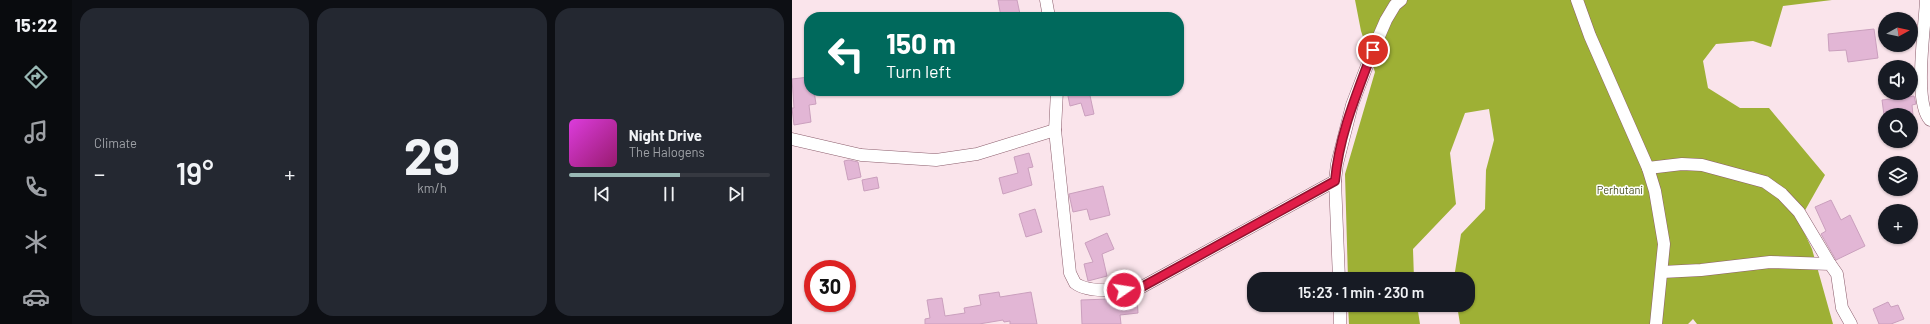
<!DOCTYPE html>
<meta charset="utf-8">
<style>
body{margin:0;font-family:Barlow,sans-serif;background:#242831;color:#f1f3f6;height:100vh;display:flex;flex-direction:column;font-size:15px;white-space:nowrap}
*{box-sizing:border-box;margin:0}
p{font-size:13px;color:#9ea1a6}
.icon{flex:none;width:22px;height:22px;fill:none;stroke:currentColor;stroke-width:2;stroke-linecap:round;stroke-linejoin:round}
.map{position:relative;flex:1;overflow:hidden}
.drawer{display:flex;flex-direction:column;gap:8px;padding:8px;background:#0d0f14;width:720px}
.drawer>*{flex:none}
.hud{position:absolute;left:12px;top:12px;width:380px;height:84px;border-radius:16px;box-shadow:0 1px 3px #0004;background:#00695c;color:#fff;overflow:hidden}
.needle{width:26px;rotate:82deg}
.controls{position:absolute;left:1086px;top:12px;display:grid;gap:8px}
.controls a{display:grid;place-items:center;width:40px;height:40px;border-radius:50%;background:#171b24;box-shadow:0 1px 3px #0004;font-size:20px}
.speed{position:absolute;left:12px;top:260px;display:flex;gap:8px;font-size:20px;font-weight:700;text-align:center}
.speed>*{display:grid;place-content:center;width:52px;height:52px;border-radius:50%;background:#171b24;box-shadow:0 1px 3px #0004;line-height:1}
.speed .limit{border:6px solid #d22;background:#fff;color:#111}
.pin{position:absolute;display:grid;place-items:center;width:34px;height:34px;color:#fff;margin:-17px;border:2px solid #fff;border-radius:50%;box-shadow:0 1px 4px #0007}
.me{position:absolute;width:44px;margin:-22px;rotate:77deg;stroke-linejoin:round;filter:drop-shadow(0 0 3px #0008)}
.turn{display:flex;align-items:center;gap:14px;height:84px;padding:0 16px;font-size:18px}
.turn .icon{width:52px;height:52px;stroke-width:2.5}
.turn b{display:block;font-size:28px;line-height:34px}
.big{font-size:30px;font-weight:600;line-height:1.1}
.drawer .card{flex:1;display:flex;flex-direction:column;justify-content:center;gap:6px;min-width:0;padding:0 14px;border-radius:16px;background:#242831}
.drawer .dial{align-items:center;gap:0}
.dial b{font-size:52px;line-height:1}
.song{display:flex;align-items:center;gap:12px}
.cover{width:48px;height:48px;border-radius:6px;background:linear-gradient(135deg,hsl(300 70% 55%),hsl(320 70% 35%))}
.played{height:4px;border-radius:2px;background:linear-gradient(90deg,#99b8b4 55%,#363941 55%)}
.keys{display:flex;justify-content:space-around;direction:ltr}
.heat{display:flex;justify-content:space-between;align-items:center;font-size:22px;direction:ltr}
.drawer .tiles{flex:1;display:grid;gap:8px;grid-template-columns:repeat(3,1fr)}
.trip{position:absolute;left:455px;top:272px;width:228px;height:40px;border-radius:16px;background:#171b24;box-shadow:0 1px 3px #0004;font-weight:600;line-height:40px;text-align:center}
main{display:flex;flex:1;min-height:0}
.menu{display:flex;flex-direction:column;width:72px;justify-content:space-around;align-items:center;background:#090b0e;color:#9ea1a6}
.menu .icon{width:28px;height:28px}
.menu .active{color:#99b8b4}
.menu b{font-size:18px;color:#f1f3f6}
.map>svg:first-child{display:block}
.forest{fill:#9eb035}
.building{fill:#e2b6d5;stroke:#ca9fbd}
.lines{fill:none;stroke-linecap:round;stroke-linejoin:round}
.minor-casing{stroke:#8c5e6d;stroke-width:13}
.minor{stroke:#fff;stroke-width:12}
.route-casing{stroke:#92132f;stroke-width:10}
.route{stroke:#e11d48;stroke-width:7}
.labels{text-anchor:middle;stroke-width:3;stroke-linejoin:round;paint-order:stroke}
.park-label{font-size:11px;fill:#474f1f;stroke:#fff}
</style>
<main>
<nav class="menu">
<b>15:22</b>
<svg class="icon active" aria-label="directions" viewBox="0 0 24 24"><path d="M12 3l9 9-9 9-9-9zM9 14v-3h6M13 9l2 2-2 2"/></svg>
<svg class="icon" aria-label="music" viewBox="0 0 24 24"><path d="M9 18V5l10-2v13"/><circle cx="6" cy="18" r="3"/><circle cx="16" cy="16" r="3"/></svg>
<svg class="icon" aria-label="phone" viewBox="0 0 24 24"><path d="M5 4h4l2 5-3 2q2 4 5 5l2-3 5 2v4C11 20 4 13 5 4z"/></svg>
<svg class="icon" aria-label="climate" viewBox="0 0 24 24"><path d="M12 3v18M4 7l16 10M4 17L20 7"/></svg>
<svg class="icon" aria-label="car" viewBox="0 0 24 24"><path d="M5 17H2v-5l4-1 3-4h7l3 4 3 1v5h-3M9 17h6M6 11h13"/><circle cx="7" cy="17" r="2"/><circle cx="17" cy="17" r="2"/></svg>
</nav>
<section class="drawer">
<div class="tiles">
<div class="card"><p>Climate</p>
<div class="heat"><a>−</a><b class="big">19°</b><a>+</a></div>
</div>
<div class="card dial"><b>29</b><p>km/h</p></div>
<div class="card">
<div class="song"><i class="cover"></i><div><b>Night Drive</b><p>The Halogens</p></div></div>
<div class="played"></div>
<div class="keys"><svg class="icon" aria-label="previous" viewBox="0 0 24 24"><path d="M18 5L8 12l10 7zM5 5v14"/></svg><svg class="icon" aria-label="pause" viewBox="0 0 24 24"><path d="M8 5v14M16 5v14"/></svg><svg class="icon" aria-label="next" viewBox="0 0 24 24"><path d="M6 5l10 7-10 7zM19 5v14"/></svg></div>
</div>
</div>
</section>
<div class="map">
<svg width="1138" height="324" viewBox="0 0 1138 324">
<rect width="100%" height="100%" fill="#fae4eb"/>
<g class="forest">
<path d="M563 0H1040L991 6 979 47 961 41 924 44 911 61 916 88 948 108H977L1033 175 1007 221 1020 249 1041 324H905L901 319 896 324H668L665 305H676V279L662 278 669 234 693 209 694 170 702 140 697 109 673 113 658 153 664 204 621 249 622 279H556L553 174 583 72 569 31Z"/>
<path d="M556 305H625L628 324H557Z"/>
</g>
<g class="building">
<path d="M206 0H225L228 14 209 17Z"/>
<path d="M1082 29 1086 58 1056 62 1054 50 1037 51 1036 34Z"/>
<path d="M17 77V91H22L24 104 17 105 19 122 2 125 0 108H2L0 79Z"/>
<path d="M275 91H297L302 114 293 116 289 103 278 106Z"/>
<path d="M1122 96 1124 104 1120 105 1121 115H1092L1090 100Z"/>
<path d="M237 153 241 167 236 168 240 185 211 194 207 178 226 173 222 157Z"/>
<path d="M57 160 66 162 69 177 56 180 52 161Z"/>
<path d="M85 177 87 188 72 191 70 180Z"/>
<path d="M311 186 318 215 298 220 295 209 281 212 277 194Z"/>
<path d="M1039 200 1049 220 1058 215 1073 246 1044 260 1029 234 1034 231 1023 207Z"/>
<path d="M243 209 250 232 234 237 227 214Z"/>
<path d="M315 233 322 249 310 254 315 276 296 281 292 264 301 262 293 243Z"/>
<path d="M207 292 208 297 239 292 245 324H218V321L212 322 211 320 187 324H133V319L138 318 135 300 150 298 153 316 173 313 172 308 189 305 187 295Z"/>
<path d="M345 298 346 313 328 315 329 324H290L289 300Z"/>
<path d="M1096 302 1099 307 1106 305 1112 319 1099 324H1087L1081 309Z"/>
</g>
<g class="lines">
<defs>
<g id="minor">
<path d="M254 0 257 17"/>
<path d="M785 0 798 36 856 168 863 191 872 244 864 324"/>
<path d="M1134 0C1133 27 1121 102 1138 120"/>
<path d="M265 91 263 130 278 273 283 283C297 294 331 290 348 288L543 181"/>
<path d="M0 139 69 155 144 160 185 154 263 130"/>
<path d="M856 168 890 164 910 165 973 182 990 194 1007 212 1038 264"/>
<path d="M870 272 909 270 978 262 1038 264 1045 274 1050 308 1059 324"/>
<path d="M547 279 543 181 545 164 560 105 581 50 594 20 603 5 609 0"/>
<path d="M548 305V324"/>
</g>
</defs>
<use href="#minor" class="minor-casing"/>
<use href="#minor" class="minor"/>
</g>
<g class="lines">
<defs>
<path id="route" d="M332 290 348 288 543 181C547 135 565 93 581 50"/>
</defs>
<use href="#route" class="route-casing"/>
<use href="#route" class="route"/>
</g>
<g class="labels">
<g class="park-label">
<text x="828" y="194">Perhutani</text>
</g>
</g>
</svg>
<div class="controls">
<a><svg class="needle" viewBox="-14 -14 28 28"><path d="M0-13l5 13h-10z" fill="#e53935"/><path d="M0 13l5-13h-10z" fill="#9ea1a6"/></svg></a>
<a><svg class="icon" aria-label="sound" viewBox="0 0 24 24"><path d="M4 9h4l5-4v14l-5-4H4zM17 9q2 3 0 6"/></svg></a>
<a><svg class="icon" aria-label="search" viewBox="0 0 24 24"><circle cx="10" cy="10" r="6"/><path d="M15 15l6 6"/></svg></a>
<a><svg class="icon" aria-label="layers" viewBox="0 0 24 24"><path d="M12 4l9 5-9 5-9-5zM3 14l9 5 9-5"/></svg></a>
<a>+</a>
</div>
<div class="speed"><div class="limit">30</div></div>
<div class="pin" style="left:581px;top:50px;background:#d93025"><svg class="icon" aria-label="arrive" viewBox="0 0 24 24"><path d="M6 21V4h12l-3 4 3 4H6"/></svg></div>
<svg class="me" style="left:332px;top:290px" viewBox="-20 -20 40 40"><circle r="17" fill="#e11d48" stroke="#fff" stroke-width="3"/><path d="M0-11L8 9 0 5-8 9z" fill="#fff"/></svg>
<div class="trip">15:23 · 1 min · 230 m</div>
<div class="hud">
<div class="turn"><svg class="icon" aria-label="left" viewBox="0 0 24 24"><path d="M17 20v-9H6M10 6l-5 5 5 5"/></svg><div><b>150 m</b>Turn left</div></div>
</div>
</div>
</main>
